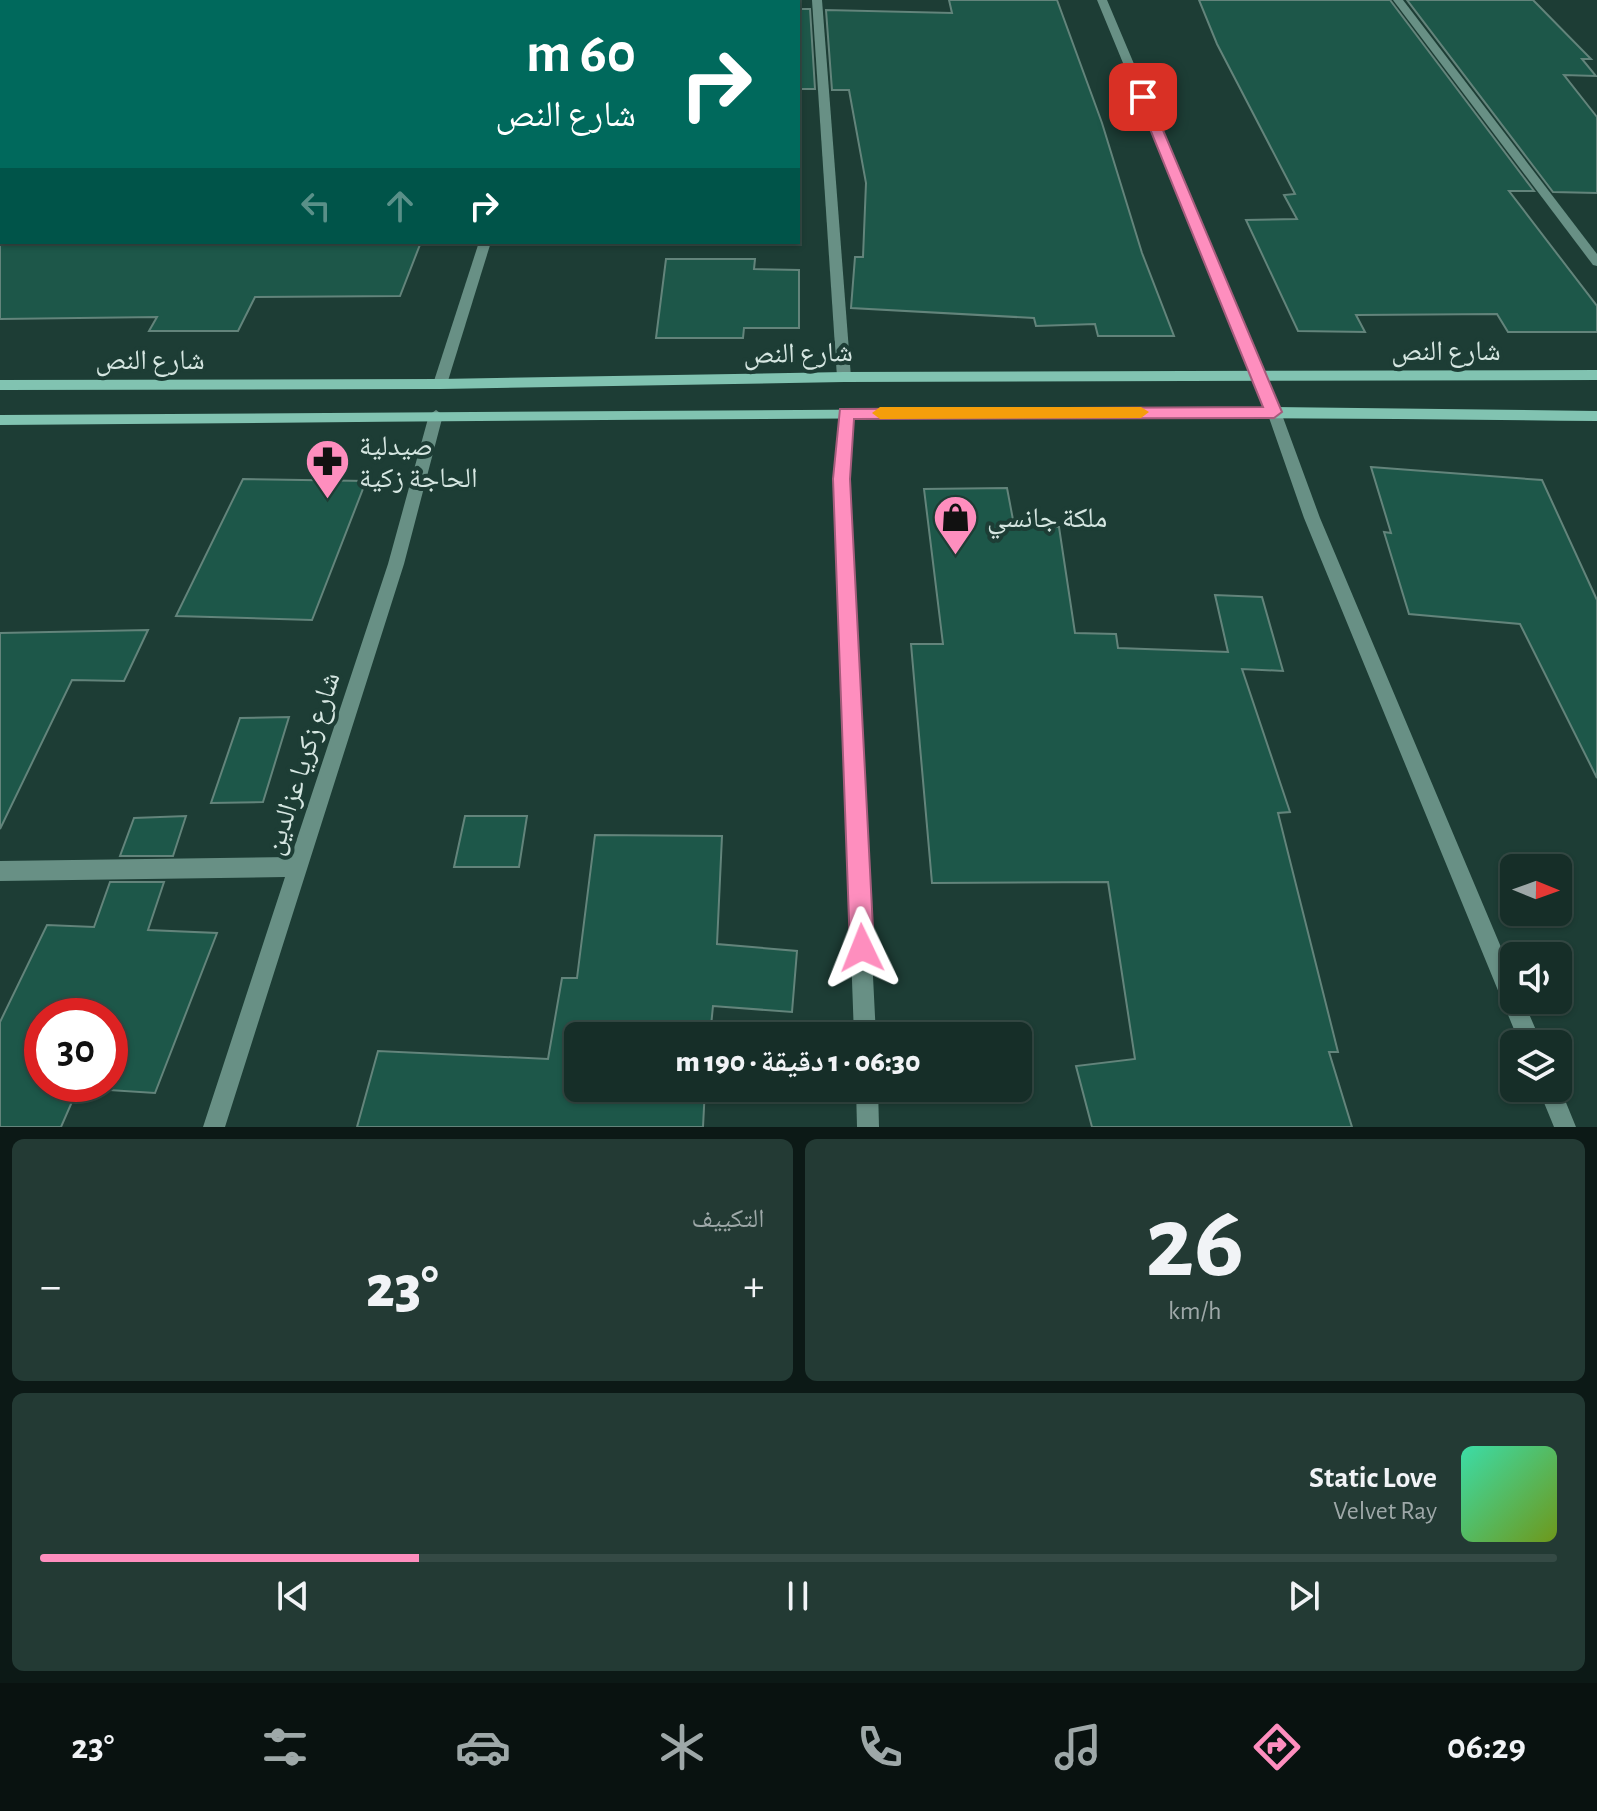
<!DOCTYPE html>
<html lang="ar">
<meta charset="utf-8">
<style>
body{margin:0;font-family:"Alegreya Sans","Noto Naskh Arabic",sans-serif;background:#233a34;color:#f1f3f6;direction:rtl;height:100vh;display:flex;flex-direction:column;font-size:30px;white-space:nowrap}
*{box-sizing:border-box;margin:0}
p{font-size:26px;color:#9ea8a8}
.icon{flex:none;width:44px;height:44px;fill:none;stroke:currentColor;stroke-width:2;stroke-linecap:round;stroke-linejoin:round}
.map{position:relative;height:1127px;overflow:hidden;direction:ltr}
.side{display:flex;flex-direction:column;gap:12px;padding:12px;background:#0c1916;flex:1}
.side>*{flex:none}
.top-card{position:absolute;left:0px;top:0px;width:800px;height:244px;box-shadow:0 2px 6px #0004,0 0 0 2px #354a45;direction:rtl;background:#00695c;color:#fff;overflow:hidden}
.needle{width:52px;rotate:91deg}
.tools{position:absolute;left:1500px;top:854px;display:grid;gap:16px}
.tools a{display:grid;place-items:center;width:72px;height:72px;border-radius:12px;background:#162e28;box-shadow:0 2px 6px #0004,0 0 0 2px #354a45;font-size:40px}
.speed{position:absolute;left:24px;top:998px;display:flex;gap:16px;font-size:40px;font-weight:700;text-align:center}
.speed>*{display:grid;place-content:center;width:104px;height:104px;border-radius:50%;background:#162e28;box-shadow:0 2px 6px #0004,0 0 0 2px #354a45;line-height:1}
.speed .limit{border:12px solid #d22;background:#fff;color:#111}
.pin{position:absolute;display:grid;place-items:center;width:68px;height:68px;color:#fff;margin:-34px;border-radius:16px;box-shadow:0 4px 12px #0006}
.me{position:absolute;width:88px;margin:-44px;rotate:358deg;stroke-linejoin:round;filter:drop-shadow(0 0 6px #0008)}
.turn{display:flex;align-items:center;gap:28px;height:168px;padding:0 32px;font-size:36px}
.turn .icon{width:104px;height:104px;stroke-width:2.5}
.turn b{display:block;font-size:56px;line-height:68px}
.lanes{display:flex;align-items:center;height:76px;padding:0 32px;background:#0003;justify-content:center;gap:40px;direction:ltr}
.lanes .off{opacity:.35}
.big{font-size:60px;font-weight:800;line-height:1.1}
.side .card{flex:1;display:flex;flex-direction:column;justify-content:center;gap:12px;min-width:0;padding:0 28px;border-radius:12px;background:#233a34}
.side .dial{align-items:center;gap:0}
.dial b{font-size:104px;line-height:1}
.song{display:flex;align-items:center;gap:24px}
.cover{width:96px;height:96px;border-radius:12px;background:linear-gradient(135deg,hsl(160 70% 55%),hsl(80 70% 35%))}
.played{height:8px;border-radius:4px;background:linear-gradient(90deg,#fe8ebe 25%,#354a45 25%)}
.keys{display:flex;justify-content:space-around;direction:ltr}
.heat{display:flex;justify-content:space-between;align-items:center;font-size:44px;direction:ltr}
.side .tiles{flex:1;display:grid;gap:12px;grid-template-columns:1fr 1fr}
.card:last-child{grid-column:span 2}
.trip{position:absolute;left:564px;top:1022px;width:468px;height:80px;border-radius:12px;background:#162e28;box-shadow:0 2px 6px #0004,0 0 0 2px #354a45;font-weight:800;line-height:80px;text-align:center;direction:rtl}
.tab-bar{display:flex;height:128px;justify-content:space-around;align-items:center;background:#091210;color:#9ea8a8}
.tab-bar .icon{width:56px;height:56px}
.tab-bar .selected{color:#fe8ebe}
.tab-bar b{font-size:36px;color:#f1f3f6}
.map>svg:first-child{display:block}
.building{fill:#1d5749;stroke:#63847b;stroke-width:2;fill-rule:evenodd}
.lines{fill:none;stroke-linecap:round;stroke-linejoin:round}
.street{fill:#689085;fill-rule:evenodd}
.secondary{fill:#81c3b1;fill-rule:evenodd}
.route{fill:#fe8ebe;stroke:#a55c7c;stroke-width:2}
.slow{fill:#f59e0b}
.labels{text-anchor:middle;stroke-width:8;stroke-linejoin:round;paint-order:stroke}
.street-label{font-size:28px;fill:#d5e6e1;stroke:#1d3d35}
.poi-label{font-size:28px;fill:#d5e6e1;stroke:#1d3d35;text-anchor:start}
</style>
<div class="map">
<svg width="1597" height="1127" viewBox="0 0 1597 1127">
<rect width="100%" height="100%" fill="#1d3d35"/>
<g class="building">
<path d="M949 0H1057L1102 123 1142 253 1174 336H1098L1095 324 1036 326 1034 318 851 308 855 257H863L866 183 849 90H832L826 10 952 13Z"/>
<path d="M1199 0H1390L1534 191H1509L1597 306V332H1508L1497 314 1356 315 1365 332 1298 331 1246 220 1297 219 1284 195 1295 194 1217 44Z"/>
<path d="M1407 0H1533L1591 59H1582L1596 76 1564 75 1597 117V193L1553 192Z"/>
<path d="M800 9H810L815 89H800Z"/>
<path d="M0 242H421L400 296 255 297 238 331H149L157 317 0 319Z"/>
<path d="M666 259H755L754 269 799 270V328H744L743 338H656Z"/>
<path d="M1371 467 1542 480 1597 600V778L1520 624 1409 614 1384 532 1391 533Z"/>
<path d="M243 479 366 481 312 620 176 616Z"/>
<path d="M1007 488 1014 525 1059 527 1075 633 1116 634 1118 648 1228 652 1215 595 1262 597 1283 671 1242 669 1290 812 1278 813 1338 1052H1329L1352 1127H1092L1076 1066 1135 1059 1108 882 932 883 911 644H943L924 489Z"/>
<path d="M148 630 124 681 72 680 0 829V633Z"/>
<path d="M289 717 263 802 211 803 240 718Z"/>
<path d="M186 816 173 856H120L134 818Z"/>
<path d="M465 816H527L519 867H454Z"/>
<path d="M595 835 722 836 717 944 797 951 792 1012 713 1006 710 1036H578V1088H705L703 1127H357L378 1051 548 1059 562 978H577Z"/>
<path d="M110 882H164L148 930 217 933 155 1093 78 1088 61 1127H0V1022L47 925 94 927ZM42 1016H110V1084H42Z"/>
</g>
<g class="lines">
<g class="street">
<path d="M13 0H23L11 2Z"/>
<path d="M294 0H304L292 2Z"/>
<path d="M560 0H570L559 2Z"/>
<path d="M812 0H822L851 377 844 382 837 377Z"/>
<path d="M1097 0H1107L1281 412 1320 518 1514 978V1000H1523L1542 1044H1520L1304 518 1267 412Z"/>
<path d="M1393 0H1403L1597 254V266L1593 265Z"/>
<path d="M2 13V20L0 21V14Z"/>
<rect x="0" y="141" width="2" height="6"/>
<path d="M479 242H491L447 384 440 389 433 384Z"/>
<path d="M846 408 853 413 848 479 876 1036H854L834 479 839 413Z"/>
<path d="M436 410 443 415 404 564 225 1127H203L285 877 0 881V861L291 857 388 564 429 415Z"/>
<path d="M1558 1083 1576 1127H1554L1538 1088H1558Z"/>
<path d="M856 1088H878L879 1127H857Z"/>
</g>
<g class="secondary">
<path d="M1597 370V380L844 382 440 389 0 390V380L440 379 844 372Z"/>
<path d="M1274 407 1597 411V421C1065 414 532 421 0 425V415Z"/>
</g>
</g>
<path class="route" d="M1143 93 1149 97 1282 412 1274 418 854 419 850 479 874 948 870 956 862 959 853 956 850 948 833 479 840 409 1263 407 1137 97Z"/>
<path class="slow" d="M880 407H1141L1149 412 1141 418 880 419 872 413Z"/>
<defs>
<symbol id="pharmacy-pin" viewBox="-11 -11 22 30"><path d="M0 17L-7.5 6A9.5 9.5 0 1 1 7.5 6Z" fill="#fe8ebe" stroke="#1d3d35"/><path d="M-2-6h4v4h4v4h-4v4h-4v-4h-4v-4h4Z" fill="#111"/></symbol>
<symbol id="shop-pin" viewBox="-11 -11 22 30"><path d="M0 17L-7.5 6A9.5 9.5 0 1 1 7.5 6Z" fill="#fe8ebe" stroke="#1d3d35"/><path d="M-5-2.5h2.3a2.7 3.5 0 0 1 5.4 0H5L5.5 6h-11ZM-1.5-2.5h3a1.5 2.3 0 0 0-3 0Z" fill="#111"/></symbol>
</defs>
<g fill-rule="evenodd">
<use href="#pharmacy-pin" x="302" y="436" width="51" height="69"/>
<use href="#shop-pin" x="930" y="492" width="51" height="69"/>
</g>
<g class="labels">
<g class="street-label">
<text x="1446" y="360">شارع النص</text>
<text transform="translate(798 352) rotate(-1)" y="10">شارع النص</text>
<text x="150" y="369">شارع النص</text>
<text transform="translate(301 763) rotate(-72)" y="10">شارع زكريا عزالدين</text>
</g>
<g class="poi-label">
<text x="359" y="455">صيدلية<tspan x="359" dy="32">الحاجة زكية</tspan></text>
<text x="987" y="527">ملكة جانسي</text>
</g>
</g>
</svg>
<div class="tools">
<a><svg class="needle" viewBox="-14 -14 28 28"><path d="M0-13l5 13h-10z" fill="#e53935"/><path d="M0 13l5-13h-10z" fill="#9ea8a8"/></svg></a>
<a><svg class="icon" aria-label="sound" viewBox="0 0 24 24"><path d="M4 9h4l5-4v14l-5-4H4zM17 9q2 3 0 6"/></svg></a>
<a><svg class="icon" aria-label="layers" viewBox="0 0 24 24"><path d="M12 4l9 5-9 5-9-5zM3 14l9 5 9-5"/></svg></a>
</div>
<div class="speed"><div class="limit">30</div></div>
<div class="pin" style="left:1143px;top:97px;background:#d93025"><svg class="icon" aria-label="arrive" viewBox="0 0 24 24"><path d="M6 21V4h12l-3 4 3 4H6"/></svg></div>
<svg class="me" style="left:862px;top:948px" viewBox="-20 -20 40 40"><path d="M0-17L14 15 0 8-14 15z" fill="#fe8ebe" stroke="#fff" stroke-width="4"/></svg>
<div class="trip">06:30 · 1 دقيقة · 190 m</div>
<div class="top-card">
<div class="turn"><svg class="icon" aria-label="right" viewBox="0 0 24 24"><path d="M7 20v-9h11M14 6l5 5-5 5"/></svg><div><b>60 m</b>شارع النص</div></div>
<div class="lanes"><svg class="icon off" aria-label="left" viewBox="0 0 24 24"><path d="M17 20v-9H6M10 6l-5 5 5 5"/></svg><svg class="icon off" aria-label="ahead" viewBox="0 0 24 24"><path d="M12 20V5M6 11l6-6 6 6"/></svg><svg class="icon" aria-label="right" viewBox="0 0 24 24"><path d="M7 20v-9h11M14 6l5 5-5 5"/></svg></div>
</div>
</div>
<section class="side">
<div class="tiles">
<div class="card dial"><b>26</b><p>km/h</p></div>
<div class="card"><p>التكييف</p>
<div class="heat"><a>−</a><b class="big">23°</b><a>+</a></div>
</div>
<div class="card">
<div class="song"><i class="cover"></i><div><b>Static Love</b><p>Velvet Ray</p></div></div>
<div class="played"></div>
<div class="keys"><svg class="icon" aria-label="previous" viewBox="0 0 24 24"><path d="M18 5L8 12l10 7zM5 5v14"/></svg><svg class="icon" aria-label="pause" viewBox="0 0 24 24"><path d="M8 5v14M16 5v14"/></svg><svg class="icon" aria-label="next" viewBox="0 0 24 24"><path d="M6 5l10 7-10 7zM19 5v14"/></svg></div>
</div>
</div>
</section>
<nav class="tab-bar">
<b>06:29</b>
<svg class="icon selected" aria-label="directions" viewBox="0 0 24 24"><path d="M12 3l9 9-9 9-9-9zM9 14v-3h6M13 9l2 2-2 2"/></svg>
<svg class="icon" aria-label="music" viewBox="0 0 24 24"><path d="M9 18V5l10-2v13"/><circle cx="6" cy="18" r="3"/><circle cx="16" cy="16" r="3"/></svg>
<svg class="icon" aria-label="phone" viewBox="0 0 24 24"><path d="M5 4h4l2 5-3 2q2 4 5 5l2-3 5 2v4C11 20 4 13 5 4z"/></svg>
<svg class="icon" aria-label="climate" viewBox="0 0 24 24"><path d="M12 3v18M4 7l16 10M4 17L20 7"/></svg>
<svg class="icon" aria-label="car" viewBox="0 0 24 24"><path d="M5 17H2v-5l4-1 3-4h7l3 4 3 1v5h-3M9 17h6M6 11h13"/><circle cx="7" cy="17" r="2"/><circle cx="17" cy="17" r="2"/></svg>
<svg class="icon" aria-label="filters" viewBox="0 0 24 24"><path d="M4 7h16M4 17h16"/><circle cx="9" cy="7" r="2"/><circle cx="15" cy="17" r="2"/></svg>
<b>23°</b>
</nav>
